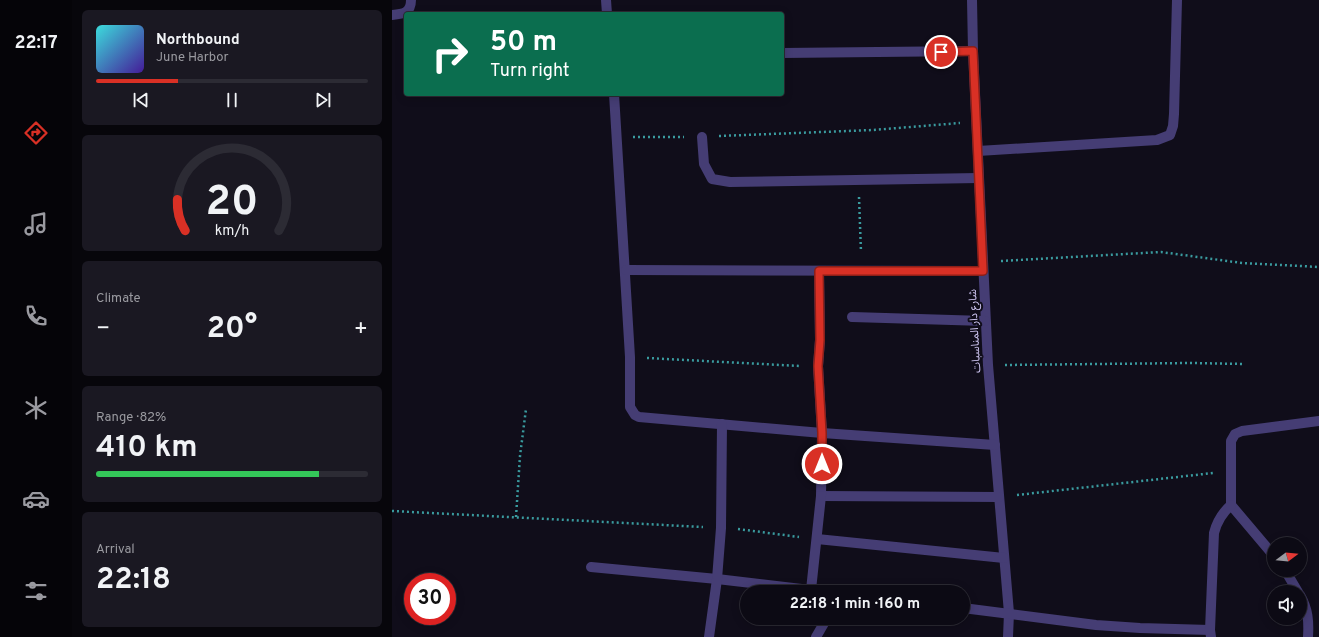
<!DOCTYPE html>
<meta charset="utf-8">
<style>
body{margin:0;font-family:Overpass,"Noto Sans Arabic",sans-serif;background:#1a1822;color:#f1f3f6;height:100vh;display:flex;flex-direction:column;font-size:15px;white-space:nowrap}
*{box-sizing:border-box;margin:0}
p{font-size:13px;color:#9a9aa0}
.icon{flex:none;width:22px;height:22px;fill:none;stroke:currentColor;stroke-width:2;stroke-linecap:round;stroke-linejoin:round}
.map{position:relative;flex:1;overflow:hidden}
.panel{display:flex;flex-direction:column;gap:10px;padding:10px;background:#07060b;width:320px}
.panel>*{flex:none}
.guide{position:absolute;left:12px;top:12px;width:380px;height:84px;border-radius:4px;box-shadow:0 2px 10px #0003,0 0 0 1px #2c2b34;background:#0b6e4f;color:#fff;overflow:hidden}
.needle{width:26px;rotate:74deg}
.tools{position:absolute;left:875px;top:537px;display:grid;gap:8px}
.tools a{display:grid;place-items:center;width:40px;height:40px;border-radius:50%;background:#0c0a14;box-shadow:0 2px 10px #0003,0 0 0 1px #2c2b34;font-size:20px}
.speed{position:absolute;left:12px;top:573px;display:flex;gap:8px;font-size:20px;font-weight:700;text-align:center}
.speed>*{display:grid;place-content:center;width:52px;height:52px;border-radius:50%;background:#0c0a14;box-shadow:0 2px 10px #0003,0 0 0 1px #2c2b34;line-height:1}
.speed .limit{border:6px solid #d22;background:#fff;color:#111}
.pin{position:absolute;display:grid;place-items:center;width:34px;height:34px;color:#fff;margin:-17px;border:2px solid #fff;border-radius:50%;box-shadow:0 1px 4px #0007}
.me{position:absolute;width:44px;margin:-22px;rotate:0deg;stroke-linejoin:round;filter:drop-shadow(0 0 3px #0008)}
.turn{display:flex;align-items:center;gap:14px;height:84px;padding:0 20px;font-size:18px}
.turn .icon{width:52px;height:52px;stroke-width:2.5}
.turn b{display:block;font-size:28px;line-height:34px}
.big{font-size:30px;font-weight:700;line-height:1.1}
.panel .widget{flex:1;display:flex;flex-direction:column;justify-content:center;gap:6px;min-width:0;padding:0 14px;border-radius:6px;background:#1a1822}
.panel .dial{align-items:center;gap:0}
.dial svg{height:104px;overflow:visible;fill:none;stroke:#2c2b34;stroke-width:7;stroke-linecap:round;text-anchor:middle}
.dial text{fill:#f1f3f6;stroke:none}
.song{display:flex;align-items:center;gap:12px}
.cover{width:48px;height:48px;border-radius:6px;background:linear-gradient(135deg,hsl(180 70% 55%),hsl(260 70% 35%))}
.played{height:4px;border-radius:2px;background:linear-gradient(90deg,#d93025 30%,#2c2b34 30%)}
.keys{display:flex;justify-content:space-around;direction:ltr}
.heat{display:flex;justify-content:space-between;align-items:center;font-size:22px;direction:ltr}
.charge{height:6px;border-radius:3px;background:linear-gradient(90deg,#34c759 82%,#2c2b34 0)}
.trip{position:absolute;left:348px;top:585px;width:230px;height:40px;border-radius:20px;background:#0c0a14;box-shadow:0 2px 10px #0003,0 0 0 1px #2c2b34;font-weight:700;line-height:40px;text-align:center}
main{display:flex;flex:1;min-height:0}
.tab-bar{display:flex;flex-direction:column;width:72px;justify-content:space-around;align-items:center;background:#050408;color:#9a9aa0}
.tab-bar .icon{width:28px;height:28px}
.tab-bar .selected{color:#d93025}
.tab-bar b{font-size:18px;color:#f1f3f6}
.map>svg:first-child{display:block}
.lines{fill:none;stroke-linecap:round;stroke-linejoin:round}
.path{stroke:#3a9b9f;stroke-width:2.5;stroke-dasharray:2 3;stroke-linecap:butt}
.minor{stroke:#453d74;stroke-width:10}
.route-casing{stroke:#8d1f18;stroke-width:10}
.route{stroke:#d93025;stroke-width:7}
.labels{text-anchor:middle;stroke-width:4;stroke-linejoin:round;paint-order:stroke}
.street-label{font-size:11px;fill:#d5ccf9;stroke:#100d1a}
</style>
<main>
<nav class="tab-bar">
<b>22:17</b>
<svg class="icon selected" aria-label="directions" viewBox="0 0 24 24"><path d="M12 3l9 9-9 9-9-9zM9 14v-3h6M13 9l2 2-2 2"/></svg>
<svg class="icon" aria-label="music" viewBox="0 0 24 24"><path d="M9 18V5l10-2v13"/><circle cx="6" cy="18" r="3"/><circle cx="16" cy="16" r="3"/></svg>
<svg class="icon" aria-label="phone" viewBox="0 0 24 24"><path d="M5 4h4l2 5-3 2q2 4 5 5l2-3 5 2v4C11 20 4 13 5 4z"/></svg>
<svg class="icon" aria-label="climate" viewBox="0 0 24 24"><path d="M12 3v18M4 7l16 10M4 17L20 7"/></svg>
<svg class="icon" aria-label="car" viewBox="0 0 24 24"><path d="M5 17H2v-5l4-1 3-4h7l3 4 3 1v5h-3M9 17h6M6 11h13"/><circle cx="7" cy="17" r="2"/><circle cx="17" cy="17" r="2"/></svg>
<svg class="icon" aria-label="filters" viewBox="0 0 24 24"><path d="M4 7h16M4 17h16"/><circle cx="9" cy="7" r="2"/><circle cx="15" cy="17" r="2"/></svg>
</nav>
<section class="panel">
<div class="widget">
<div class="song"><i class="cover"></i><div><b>Northbound</b><p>June Harbor</p></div></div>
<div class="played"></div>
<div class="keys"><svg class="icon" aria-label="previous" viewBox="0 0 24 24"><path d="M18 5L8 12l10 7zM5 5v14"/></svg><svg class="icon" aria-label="pause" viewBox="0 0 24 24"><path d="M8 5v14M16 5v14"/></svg><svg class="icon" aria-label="next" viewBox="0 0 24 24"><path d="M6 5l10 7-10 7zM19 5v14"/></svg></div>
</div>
<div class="widget dial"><svg viewBox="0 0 100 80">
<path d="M14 69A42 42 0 1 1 86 69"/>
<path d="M14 69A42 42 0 0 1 8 45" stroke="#d93025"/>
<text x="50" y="56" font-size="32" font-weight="700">20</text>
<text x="50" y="72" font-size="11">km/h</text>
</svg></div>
<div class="widget"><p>Climate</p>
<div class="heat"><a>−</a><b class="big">20°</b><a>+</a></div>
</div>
<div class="widget"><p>Range · 82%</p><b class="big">410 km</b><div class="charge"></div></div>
<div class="widget"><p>Arrival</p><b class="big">22:18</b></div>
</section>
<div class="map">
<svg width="927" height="637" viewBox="0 0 927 637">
<rect width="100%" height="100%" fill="#100d1a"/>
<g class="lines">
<g class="path">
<path d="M327 136 481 130 568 123"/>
<path d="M241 137H292"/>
<path d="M467 197 469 252"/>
<path d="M609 261 769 252 850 263 927 267"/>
<path d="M255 358 408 366"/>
<path d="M613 365 799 363 852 364"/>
<path d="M625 495 821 473"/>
<path d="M0 511 311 527"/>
<path d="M124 517 128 456 134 409"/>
<path d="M346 529 407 537"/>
</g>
<g class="minor">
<path d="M214 0 215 14"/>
<path d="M580 0 581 51 596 365 617 613 616 637"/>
<path d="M0 15C11 14 19 13 19 0"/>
<path d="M390 53 581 51"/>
<path d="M222 94 238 357V407L243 415 247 417 430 433 603 445"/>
<path d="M310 137 312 164 320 179 338 182 587 178"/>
<path d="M586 151 765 140 778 135 781 126 782 114 785 0"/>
<path d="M234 270 591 271"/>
<path d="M460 317 593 321"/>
<path d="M429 496 607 497"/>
<path d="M425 539 612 558"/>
<path d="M882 556 839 505V441L843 434 850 431 927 421"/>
<path d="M199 567 325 579 435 592"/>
<path d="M893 570 906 592"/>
<path d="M419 590 429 496 430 433 426 366 428 340 427 271"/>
<path d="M908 595C916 609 917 621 916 637"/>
<path d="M571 608 704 625 748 628 818 630"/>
<path d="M317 637 325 579 329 528 330 424"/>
<path d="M424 637 435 618"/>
<path d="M819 637 818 630 822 533C825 521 830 513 839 505"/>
</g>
</g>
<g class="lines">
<defs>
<path id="route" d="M430 464V433L426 366 428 340 427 271H591L581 51 549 52"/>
</defs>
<use href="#route" class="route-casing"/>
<use href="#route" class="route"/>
</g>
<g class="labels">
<g class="street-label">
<text transform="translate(582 331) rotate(-93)" y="4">شارع دار المناسبات</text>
</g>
</g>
</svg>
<div class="tools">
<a><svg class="needle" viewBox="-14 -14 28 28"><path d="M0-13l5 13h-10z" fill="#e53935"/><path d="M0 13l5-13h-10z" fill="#9a9aa0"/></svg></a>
<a><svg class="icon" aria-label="sound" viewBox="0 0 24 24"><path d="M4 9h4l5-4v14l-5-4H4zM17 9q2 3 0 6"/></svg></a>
</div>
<div class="speed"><div class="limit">30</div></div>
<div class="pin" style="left:549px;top:52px;background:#d93025"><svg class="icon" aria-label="arrive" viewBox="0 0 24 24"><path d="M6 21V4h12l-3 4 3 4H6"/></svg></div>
<svg class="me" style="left:430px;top:464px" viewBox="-20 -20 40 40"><circle r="17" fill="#d93025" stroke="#fff" stroke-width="3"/><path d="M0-11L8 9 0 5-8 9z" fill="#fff"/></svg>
<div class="trip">22:18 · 1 min · 160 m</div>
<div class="guide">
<div class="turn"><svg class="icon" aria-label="right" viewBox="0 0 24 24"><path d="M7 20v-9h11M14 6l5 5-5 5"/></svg><div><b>50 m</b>Turn right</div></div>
</div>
</div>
</main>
